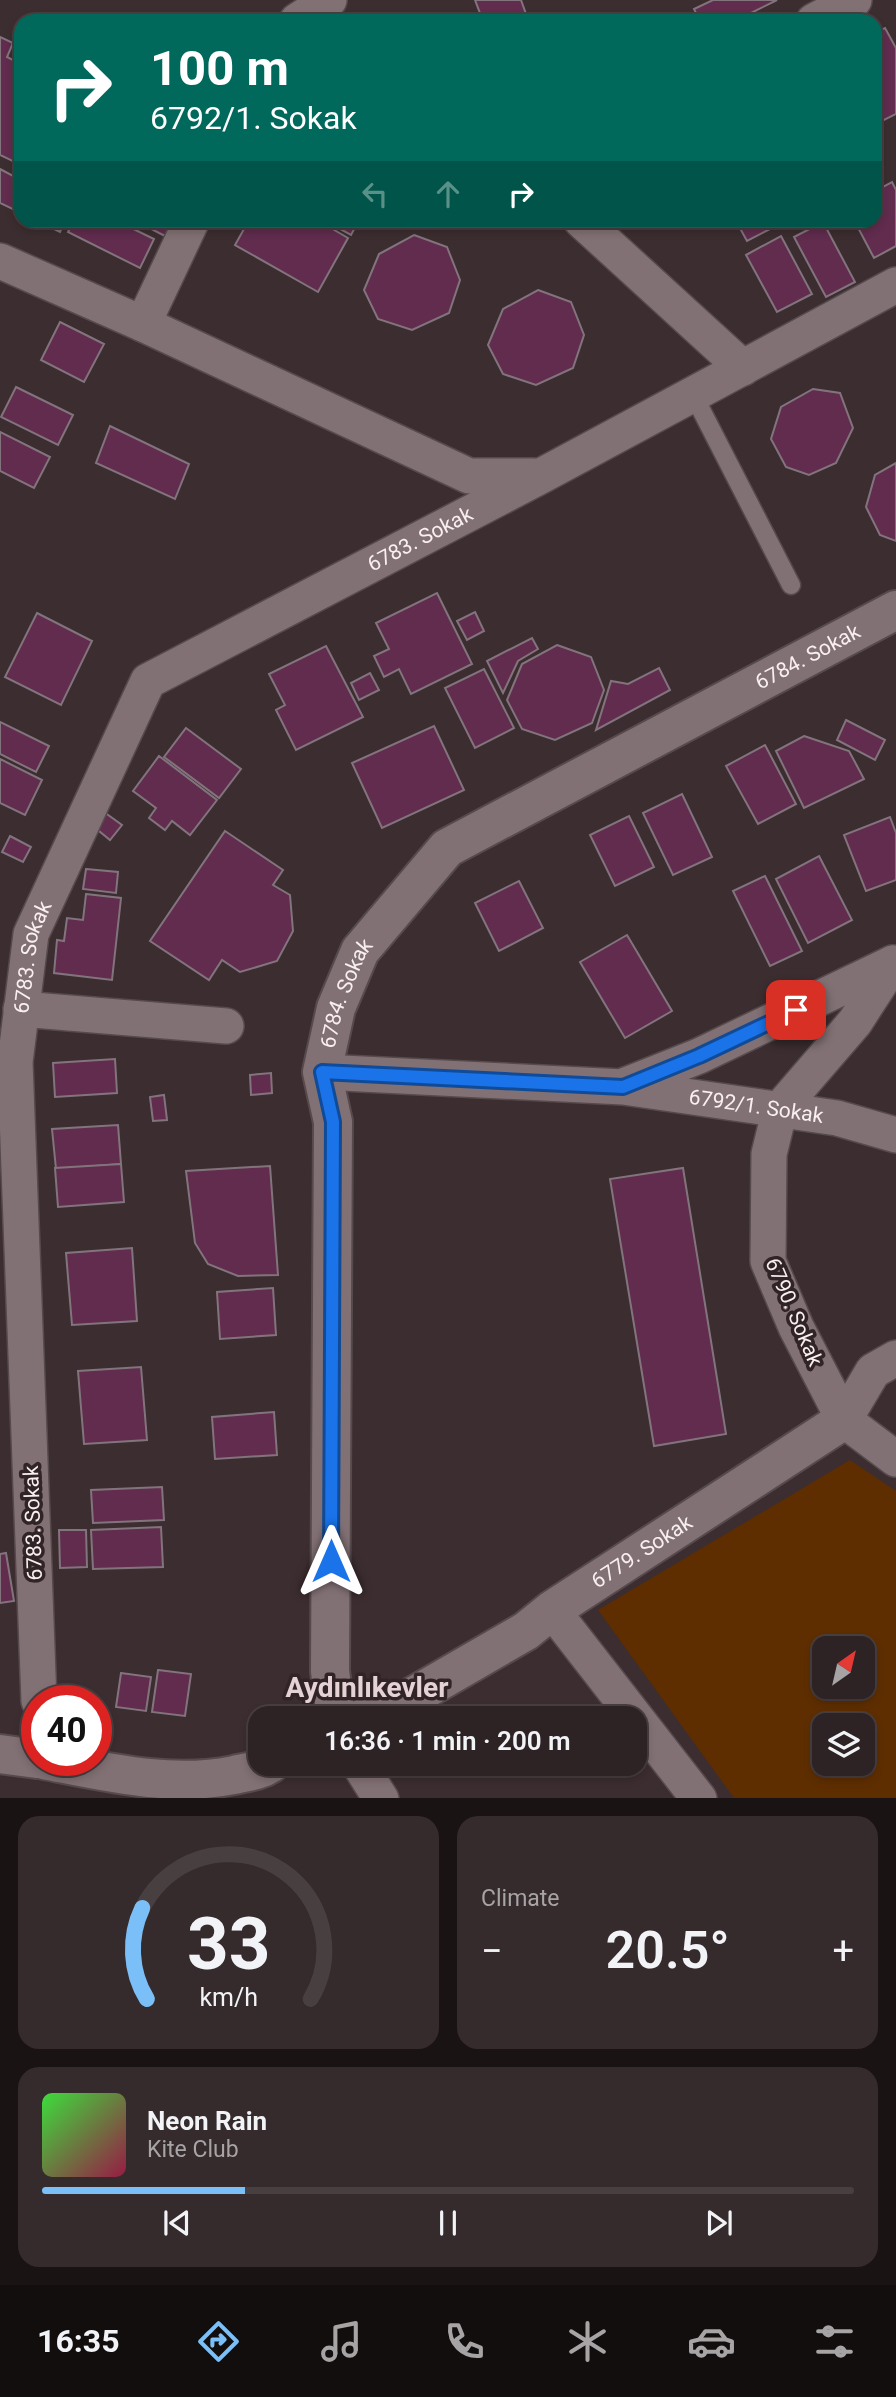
<!DOCTYPE html>
<meta charset="utf-8">
<style>
body{margin:0;font-family:Roboto,sans-serif;background:#352a2c;color:#f1f3f6;height:100vh;display:flex;flex-direction:column;font-size:26px;white-space:nowrap}
*{box-sizing:border-box;margin:0}
p{font-size:23px;color:#a7a4a6}
.icon{flex:none;width:38px;height:38px;fill:none;stroke:currentColor;stroke-width:2;stroke-linecap:round;stroke-linejoin:round}
.map{position:relative;height:1798px;overflow:hidden}
.side{display:flex;flex-direction:column;gap:18px;padding:18px;background:#191314;flex:1}
.side>*{flex:none}
.guide{position:absolute;left:14px;top:14px;width:868px;height:214px;border-radius:21px;box-shadow:0 4px 10px #0003,0 0 0 2px #483f41;background:#00695c;color:#fff;overflow:hidden}
.needle{width:46px;rotate:34deg}
.buttons{position:absolute;left:812px;top:1636px;display:grid;gap:14px}
.buttons a{display:grid;place-items:center;width:63px;height:63px;border-radius:14px;background:#2d2224;box-shadow:0 4px 10px #0003,0 0 0 2px #483f41;font-size:35px}
.speed{position:absolute;left:21px;top:1685px;display:flex;gap:14px;font-size:35px;font-weight:700;text-align:center}
.speed>*{display:grid;place-content:center;width:91px;height:91px;border-radius:50%;background:#2d2224;box-shadow:0 4px 10px #0003,0 0 0 2px #483f41;line-height:1}
.speed .limit{border:10px solid #d22;background:#fff;color:#111}
.pin{position:absolute;display:grid;place-items:center;width:60px;height:60px;color:#fff;margin:-30px;border-radius:14px;box-shadow:0 4px 10px #0006}
.me{position:absolute;width:77px;margin:-38px;rotate:0deg;stroke-linejoin:round;filter:drop-shadow(0 0 5px #0008)}
.turn{display:flex;align-items:center;gap:24px;height:147px;padding:0 21px;font-size:32px}
.turn .icon{width:91px;height:91px;stroke-width:2.5}
.turn b{display:block;font-size:49px;line-height:60px}
.lanes{display:flex;align-items:center;height:66px;padding:0 21px;background:#0003;justify-content:center;gap:35px;direction:ltr}
.lanes .off{opacity:.35}
.big{font-size:52px;font-weight:600;line-height:1.1}
.side .card{flex:1;display:flex;flex-direction:column;justify-content:center;gap:10px;min-width:0;padding:0 24px;border-radius:21px;background:#352a2c}
.side .dial{align-items:center;gap:0}
.dial svg{height:182px;overflow:visible;fill:none;stroke:#483f41;stroke-width:7;stroke-linecap:round;text-anchor:middle}
.dial text{fill:#f1f3f6;stroke:none}
.song{display:flex;align-items:center;gap:21px}
.cover{width:84px;height:84px;border-radius:10px;background:linear-gradient(135deg,hsl(120 70% 55%),hsl(340 70% 35%))}
.played{height:7px;border-radius:4px;background:linear-gradient(90deg,#7abff8 25%,#483f41 25%)}
.keys{display:flex;justify-content:space-around;direction:ltr}
.heat{display:flex;justify-content:space-between;align-items:center;font-size:38px;direction:ltr}
.side .tiles{flex:1;display:grid;gap:18px;grid-template-columns:1fr 1fr}
.card:last-child{grid-column:span 2}
.trip{position:absolute;left:248px;top:1706px;width:399px;height:70px;border-radius:21px;background:#2d2224;box-shadow:0 4px 10px #0003,0 0 0 2px #483f41;font-weight:600;line-height:70px;text-align:center}
.dock{display:flex;height:112px;justify-content:space-around;align-items:center;background:#120e0e;color:#a7a4a6}
.dock .icon{width:49px;height:49px}
.dock .on{color:#7abff8}
.dock b{font-size:32px;color:#f1f3f6}
.map>svg:first-child{display:block}
.green{fill:#5e2e01;fill-rule:evenodd}
.building{fill:#612c4e;stroke:#82747c;stroke-width:2}
.lines{fill:none;stroke-linecap:round;stroke-linejoin:round}
.lane-casing{stroke:#564a4c;stroke-width:21}
.street-casing{stroke:#564a4c;stroke-width:38}
.secondary-casing{stroke:#564a4c;stroke-width:42}
.lane{stroke:#827174;stroke-width:18}
.street{stroke:#827174;stroke-width:35}
.secondary{stroke:#827174;stroke-width:38}
.route-casing{stroke:#114b97;stroke-width:18}
.route{stroke:#1a73e8;stroke-width:12}
.labels{text-anchor:middle;stroke-width:7;stroke-linejoin:round;paint-order:stroke}
.street-label{font-size:21px;fill:#f9eff0;stroke:#312426}
.district-label{font-size:28px;font-weight:bold;fill:#e5d2d5;stroke:#312426}
</style>
<div class="map">
<svg width="896" height="1799" viewBox="0 0 896 1799">
<rect width="100%" height="100%" fill="#3c2d30"/>
<path class="green" d="M850 1460 896 1491V1798H734L598 1610ZM824 1648H863V1687H824ZM824 1726H863V1764H824Z"/>
<g class="building">
<path d="M475 0H521L526 14 508 21H483Z"/>
<path d="M713 0H777L751 13 755 21H700L694 9Z"/>
<path d="M885 28 896 48V114L880 122 875 112V33Z"/>
<path d="M0 37 13 43 7 57 21 64V165L0 155Z"/>
<path d="M0 169 21 180V213L0 203Z"/>
<path d="M892 182 896 190V246L874 258 854 220H875V191Z"/>
<path d="M35 220H65L60 232Z"/>
<path d="M74 220H115L154 239 140 268 68 232Z"/>
<path d="M134 220H172L165 236Z"/>
<path d="M249 220H317L348 238 318 292 235 245Z"/>
<path d="M333 220H359L351 235 331 224Z"/>
<path d="M773 220 776 226 747 241 736 221Z"/>
<path d="M823 222 855 282 826 297 794 237Z"/>
<path d="M414 235 447 247 460 280 449 313 412 330 378 319 364 290 379 254Z"/>
<path d="M781 236 812 294 777 312 746 255Z"/>
<path d="M538 290 571 302 584 335 573 368 536 385 503 374 488 345 503 309Z"/>
<path d="M60 322 104 344 84 382 41 360Z"/>
<path d="M16 387 73 415 58 445 1 417Z"/>
<path d="M813 389 840 393 853 428 836 463 809 475 786 467 771 439 781 407Z"/>
<path d="M110 426 189 464 175 499 96 463Z"/>
<path d="M0 432 50 457 34 488 0 471Z"/>
<path d="M896 463V541L880 535 866 507 875 475Z"/>
<path d="M437 593 472 664 411 694 399 669 384 677 374 656 389 649 376 623Z"/>
<path d="M475 612 484 631 467 640 457 621Z"/>
<path d="M37 613 92 641 61 705 5 677Z"/>
<path d="M532 638 538 649 518 661 503 693 487 661Z"/>
<path d="M557 645 591 657 604 690 592 723 555 740 522 729 507 700 522 664Z"/>
<path d="M326 646 363 717 296 750 276 710 285 705 269 674Z"/>
<path d="M659 668 670 690 596 730 611 681 628 684Z"/>
<path d="M484 669 514 728 475 748 445 688Z"/>
<path d="M370 673 379 690 359 700 351 683Z"/>
<path d="M846 720 885 740 875 760 837 740Z"/>
<path d="M0 722 49 746 36 772 0 754Z"/>
<path d="M434 726 464 790 382 828 352 763Z"/>
<path d="M186 728 241 769 219 798 164 757Z"/>
<path d="M804 736 849 751 864 779 804 808 776 751Z"/>
<path d="M765 745 796 804 758 824 726 766Z"/>
<path d="M159 756 217 800 190 835 172 821 165 830 149 818 156 808 133 791Z"/>
<path d="M0 759 42 780 25 815 0 803Z"/>
<path d="M682 794 712 857 673 875 643 813Z"/>
<path d="M104 812 122 825 110 840 93 826Z"/>
<path d="M629 816 654 867 615 886 590 835Z"/>
<path d="M890 817 896 833V880L866 891 844 835Z"/>
<path d="M225 831 283 870 273 885 290 895 293 931 277 961 240 972 222 960 209 980 150 941Z"/>
<path d="M10 836 31 847 23 862 2 852Z"/>
<path d="M819 856 852 920 808 943 776 879Z"/>
<path d="M86 869 118 872 116 893 83 889Z"/>
<path d="M765 876 802 951 770 966 733 891Z"/>
<path d="M519 881 543 928 499 951 475 903Z"/>
<path d="M86 894 121 898 112 980 54 973 57 940 64 941 67 918 83 920Z"/>
<path d="M627 935 672 1011 625 1038 580 962Z"/>
<path d="M115 1059 117 1093 55 1097 53 1063Z"/>
<path d="M271 1073 272 1093 251 1095 250 1075Z"/>
<path d="M164 1095 167 1120 153 1121 150 1097Z"/>
<path d="M118 1125 121 1164 56 1169 52 1129Z"/>
<path d="M121 1164 124 1202 58 1207 55 1168Z"/>
<path d="M270 1166 278 1275 238 1276 208 1264 195 1243 186 1171Z"/>
<path d="M683 1168 726 1434 654 1446 610 1179Z"/>
<path d="M132 1248 137 1321 72 1325 66 1253Z"/>
<path d="M273 1288 276 1335 220 1339 217 1292Z"/>
<path d="M141 1367 147 1440 84 1444 78 1371Z"/>
<path d="M274 1412 277 1455 215 1459 212 1417Z"/>
<path d="M162 1487 164 1520 93 1523 91 1490Z"/>
<path d="M161 1527 163 1567 93 1569 91 1530Z"/>
<path d="M59 1530H86L87 1567 60 1568Z"/>
<path d="M6 1553 14 1601 0 1603V1554Z"/>
<path d="M158 1670 191 1674 185 1716 152 1712Z"/>
<path d="M121 1673 151 1677 146 1711 116 1707Z"/>
</g>
<g class="lines">
<defs>
<path id="lane" d="M693 394 791 585"/>
<g id="street">
<path d="M297 21 329 0"/>
<path d="M814 21 854 0"/>
<path d="M581 220 743 368"/>
<path d="M0 261 143 324 469 476H534"/>
<path d="M143 324 192 220"/>
<path d="M893 963 855 1022 780 1109 769 1154 768 1261 796 1327 844 1420 896 1459"/>
<path d="M21 1009 226 1026"/>
<path id="s1" d="M322 1072 623 1087 837 1118 896 1135"/>
<path d="M626 1085 699 1056 893 963"/>
<path d="M844 1420 873 1371 896 1358"/>
<path d="M552 1610 699 1799"/>
<path id="s2" d="M39 1701 15 1062 31 934 148 681 541 476 896 285"/>
<path d="M359 1764 381 1799"/>
</g>
<g id="secondary">
<path id="s3" d="M336 1718 330 1671 333 1122 322 1072 336 1008 360 951 447 848 896 610"/>
<path id="s4" d="M363 1718 386 1712 526 1631 552 1610 844 1420"/>
<path d="M0 1754 37 1759"/>
<path d="M44 1760C106 1772 171 1788 234 1775 247 1772 259 1771 270 1764"/>
</g>
</defs>
<use href="#lane" class="lane-casing"/>
<use href="#street" class="street-casing"/>
<use href="#secondary" class="secondary-casing"/>
<use href="#lane" class="lane"/>
<use href="#street" class="street"/>
<use href="#secondary" class="secondary"/>
</g>
<g class="lines">
<defs>
<path id="route" d="M331 1561 333 1122 322 1072 623 1087 699 1056 796 1010"/>
</defs>
<use href="#route" class="route-casing"/>
<use href="#route" class="route"/>
</g>
<g class="labels">
<g class="street-label">
<text dy="7" stroke="none"><textPath href="#s2" startOffset="1354">6783. Sokak</textPath></text>
<text dy="7" stroke="none"><textPath href="#s3" startOffset="1318">6784. Sokak</textPath></text>
<text dy="7" stroke="none"><textPath href="#s2" startOffset="746">6783. Sokak</textPath></text>
<text dy="7" stroke="none"><textPath href="#s3" startOffset="730">6784. Sokak</textPath></text>
<text dy="7" stroke="none"><textPath href="#s1" startOffset="436">6792/1. Sokak</textPath></text>
<text transform="translate(794 1312) rotate(67)" y="7">6790. Sokak</text>
<text transform="translate(33 1523) rotate(-92)" y="7">6783. Sokak</text>
<text dy="7" stroke="none"><textPath href="#s4" startOffset="326">6779. Sokak</textPath></text>
</g>
<g class="district-label">
<text x="367" y="1697">Aydınlıkevler</text>
</g>
</g>
</svg>
<div class="buttons">
<a><svg class="needle" viewBox="-14 -14 28 28"><path d="M0-13l5 13h-10z" fill="#e53935"/><path d="M0 13l5-13h-10z" fill="#a7a4a6"/></svg></a>
<a><svg class="icon" aria-label="layers" viewBox="0 0 24 24"><path d="M12 4l9 5-9 5-9-5zM3 14l9 5 9-5"/></svg></a>
</div>
<div class="speed"><div class="limit">40</div></div>
<div class="pin" style="left:796px;top:1010px;background:#d93025"><svg class="icon" aria-label="arrive" viewBox="0 0 24 24"><path d="M6 21V4h12l-3 4 3 4H6"/></svg></div>
<svg class="me" style="left:331px;top:1561px" viewBox="-20 -20 40 40"><path d="M0-17L14 15 0 8-14 15z" fill="#1a73e8" stroke="#fff" stroke-width="4"/></svg>
<div class="trip">16:36 · 1 min · 200 m</div>
<div class="guide">
<div class="turn"><svg class="icon" aria-label="right" viewBox="0 0 24 24"><path d="M7 20v-9h11M14 6l5 5-5 5"/></svg><div><b>100 m</b>6792/1. Sokak</div></div>
<div class="lanes"><svg class="icon off" aria-label="left" viewBox="0 0 24 24"><path d="M17 20v-9H6M10 6l-5 5 5 5"/></svg><svg class="icon off" aria-label="ahead" viewBox="0 0 24 24"><path d="M12 20V5M6 11l6-6 6 6"/></svg><svg class="icon" aria-label="right" viewBox="0 0 24 24"><path d="M7 20v-9h11M14 6l5 5-5 5"/></svg></div>
</div>
</div>
<section class="side">
<div class="tiles">
<div class="card dial"><svg viewBox="0 0 100 80">
<path d="M14 69A42 42 0 1 1 86 69"/>
<path d="M14 69A42 42 0 0 1 12 29" stroke="#7abff8"/>
<text x="50" y="56" font-size="32" font-weight="700">33</text>
<text x="50" y="72" font-size="11">km/h</text>
</svg></div>
<div class="card"><p>Climate</p>
<div class="heat"><a>−</a><b class="big">20.5°</b><a>+</a></div>
</div>
<div class="card">
<div class="song"><i class="cover"></i><div><b>Neon Rain</b><p>Kite Club</p></div></div>
<div class="played"></div>
<div class="keys"><svg class="icon" aria-label="previous" viewBox="0 0 24 24"><path d="M18 5L8 12l10 7zM5 5v14"/></svg><svg class="icon" aria-label="pause" viewBox="0 0 24 24"><path d="M8 5v14M16 5v14"/></svg><svg class="icon" aria-label="next" viewBox="0 0 24 24"><path d="M6 5l10 7-10 7zM19 5v14"/></svg></div>
</div>
</div>
</section>
<nav class="dock">
<b>16:35</b>
<svg class="icon on" aria-label="directions" viewBox="0 0 24 24"><path d="M12 3l9 9-9 9-9-9zM9 14v-3h6M13 9l2 2-2 2"/></svg>
<svg class="icon" aria-label="music" viewBox="0 0 24 24"><path d="M9 18V5l10-2v13"/><circle cx="6" cy="18" r="3"/><circle cx="16" cy="16" r="3"/></svg>
<svg class="icon" aria-label="phone" viewBox="0 0 24 24"><path d="M5 4h4l2 5-3 2q2 4 5 5l2-3 5 2v4C11 20 4 13 5 4z"/></svg>
<svg class="icon" aria-label="climate" viewBox="0 0 24 24"><path d="M12 3v18M4 7l16 10M4 17L20 7"/></svg>
<svg class="icon" aria-label="car" viewBox="0 0 24 24"><path d="M5 17H2v-5l4-1 3-4h7l3 4 3 1v5h-3M9 17h6M6 11h13"/><circle cx="7" cy="17" r="2"/><circle cx="17" cy="17" r="2"/></svg>
<svg class="icon" aria-label="filters" viewBox="0 0 24 24"><path d="M4 7h16M4 17h16"/><circle cx="9" cy="7" r="2"/><circle cx="15" cy="17" r="2"/></svg>
</nav>
